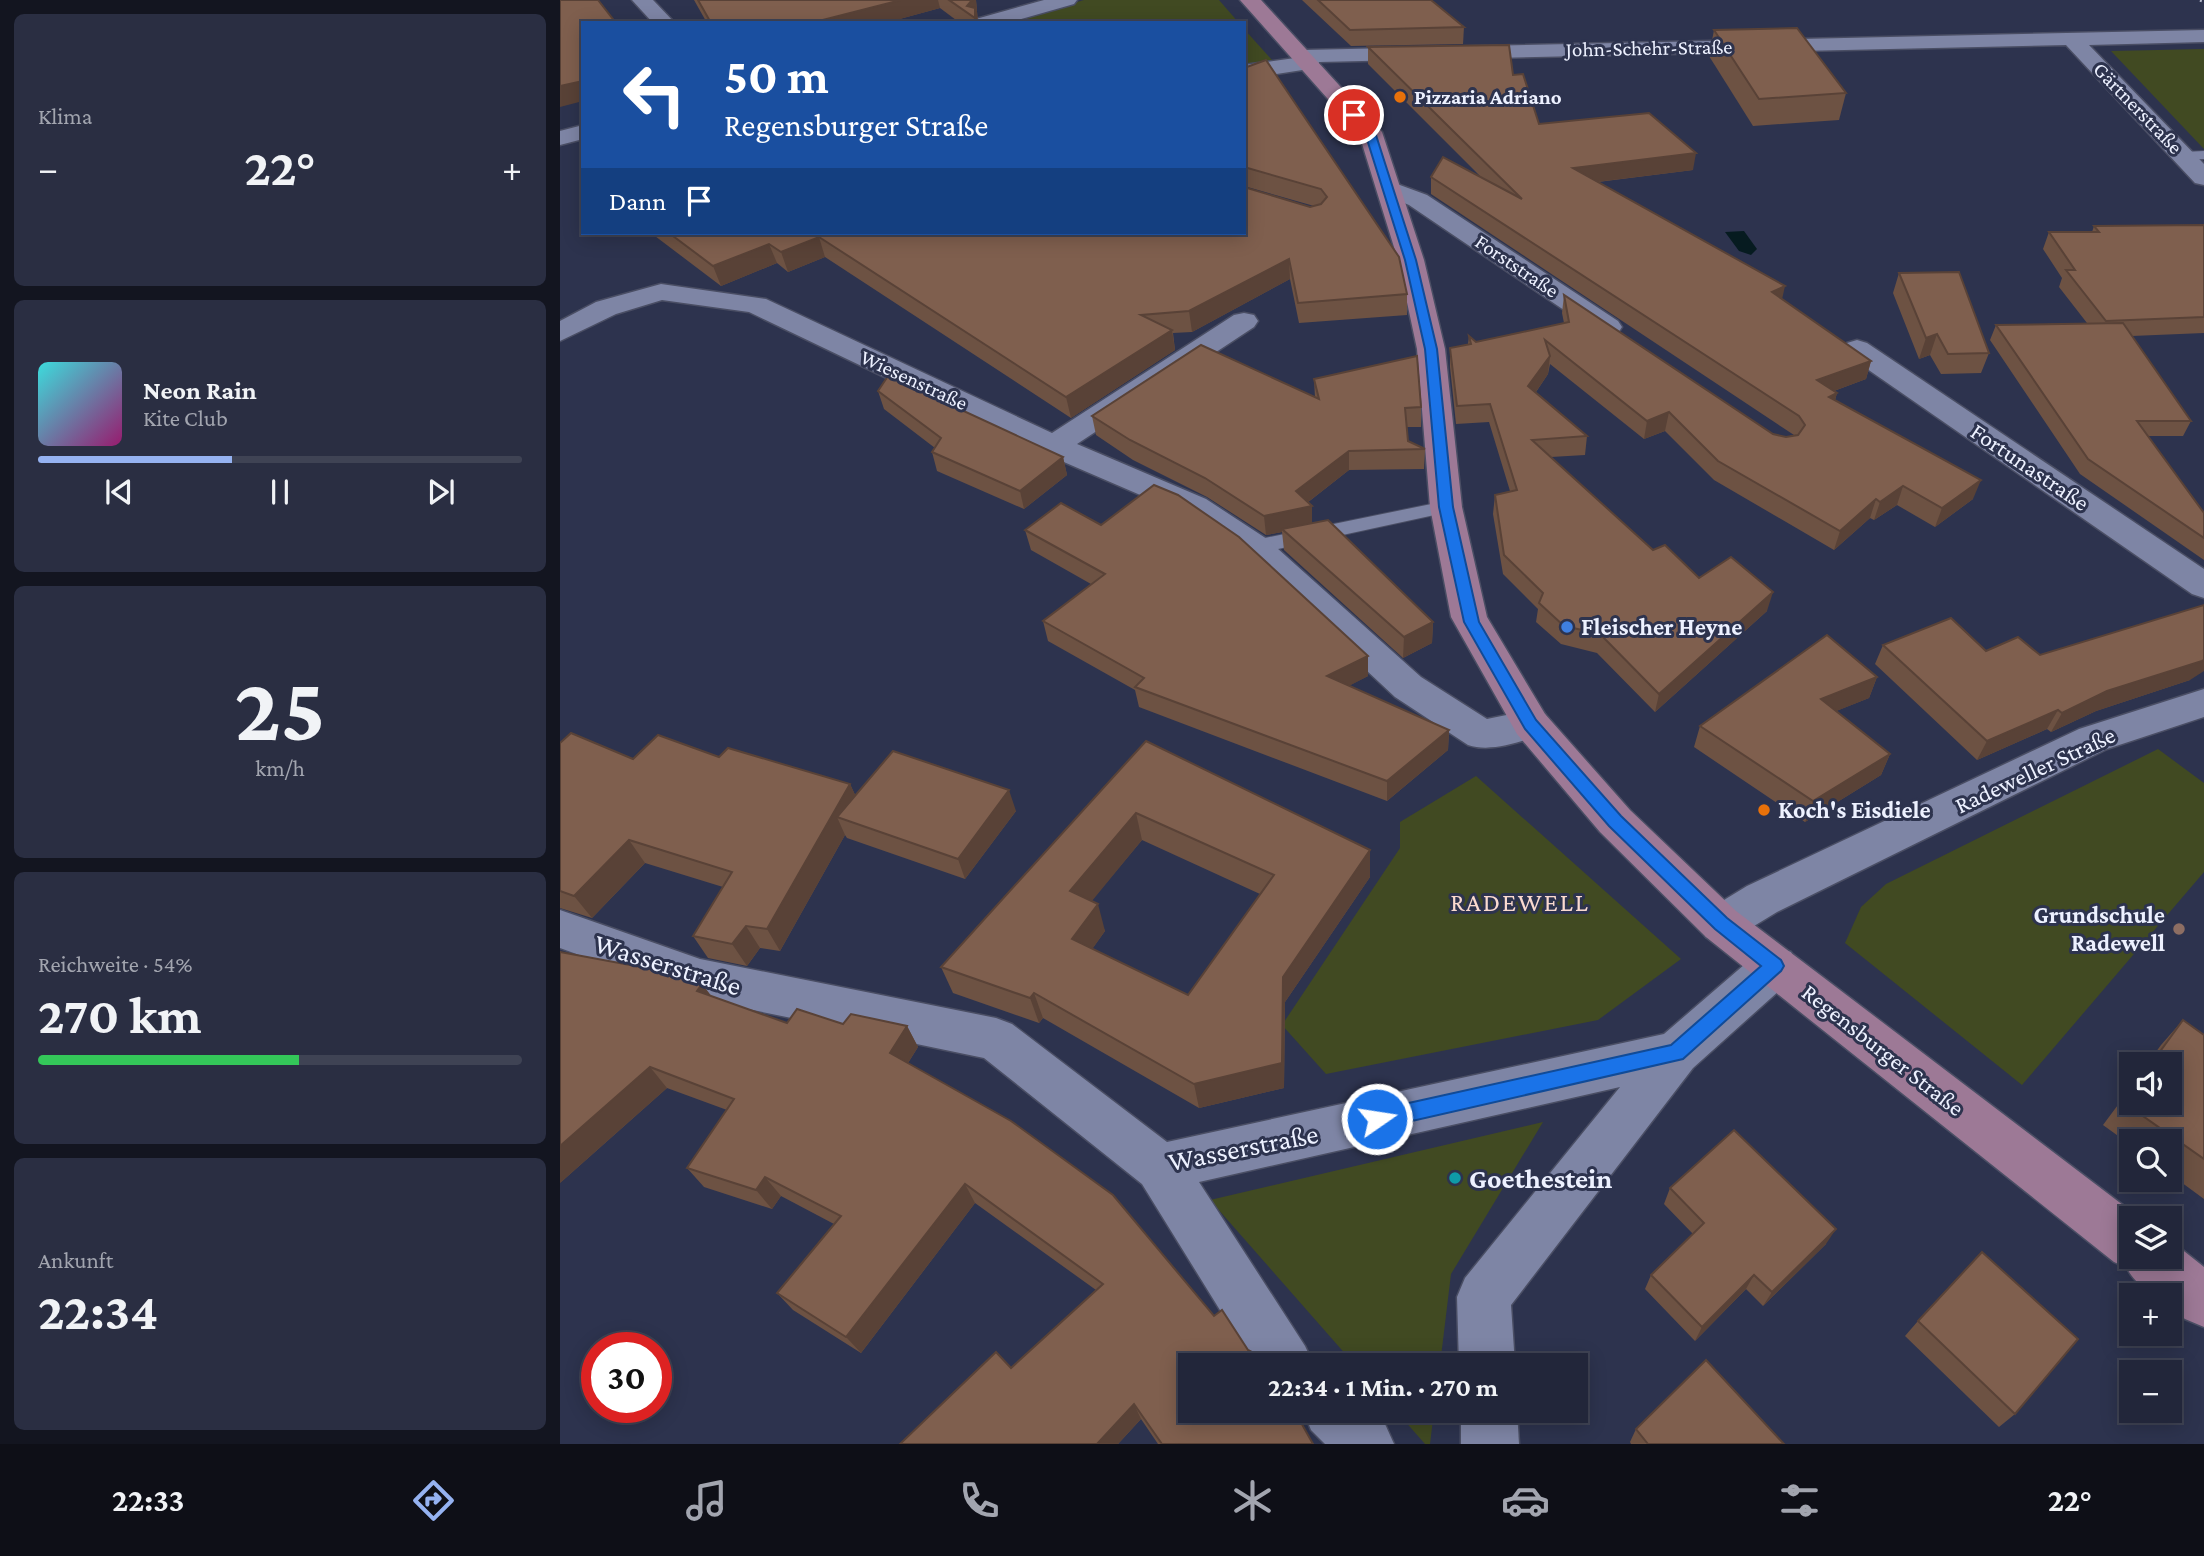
<!DOCTYPE html>
<html lang="de">
<meta charset="utf-8">
<style>
body{margin:0;font-family:"Crimson Pro",serif;background:#2a2e42;color:#f1f3f6;height:100vh;display:flex;flex-direction:column;font-size:26px;white-space:nowrap}
*{box-sizing:border-box;margin:0}
p{font-size:23px;color:#a2a5af}
.icon{flex:none;width:38px;height:38px;fill:none;stroke:currentColor;stroke-width:2;stroke-linecap:round;stroke-linejoin:round}
.map{position:relative;flex:1;overflow:hidden}
.drawer{display:flex;flex-direction:column;gap:14px;padding:14px;background:#131520;width:560px}
.drawer>*{flex:none}
.hud{position:absolute;left:21px;top:21px;width:665px;height:214px;border-radius:0px;box-shadow:0 4px 18px #0003,0 0 0 2px #3f4354;background:#1a4fa0;color:#fff;overflow:hidden}
.controls{position:absolute;left:1559px;top:1052px;display:grid;gap:14px}
.controls a{display:grid;place-items:center;width:63px;height:63px;border-radius:0px;background:#22263a;box-shadow:0 4px 18px #0003,0 0 0 2px #3f4354;font-size:35px}
.speed{position:absolute;left:21px;top:1332px;display:flex;gap:14px;font-size:35px;font-weight:700;text-align:center}
.speed>*{display:grid;place-content:center;width:91px;height:91px;border-radius:50%;background:#22263a;box-shadow:0 4px 18px #0003,0 0 0 2px #3f4354;line-height:1}
.speed .limit{border:10px solid #d22;background:#fff;color:#111}
.pin{position:absolute;display:grid;place-items:center;width:60px;height:60px;color:#fff;margin:-30px;border:4px solid #fff;border-radius:50%;box-shadow:0 2px 7px #0007}
.me{position:absolute;width:77px;margin:-38px;rotate:77deg;stroke-linejoin:round;filter:drop-shadow(0 0 5px #0008)}
.turn{display:flex;align-items:center;gap:24px;height:147px;padding:0 28px;font-size:32px}
.turn .icon{width:91px;height:91px;stroke-width:2.5}
.turn b{display:block;font-size:49px;line-height:60px}
.then{display:flex;align-items:center;height:66px;padding:0 28px;background:#0003;gap:14px;font-size:26px}
.big{font-size:52px;font-weight:700;line-height:1.1}
.drawer .card{flex:1;display:flex;flex-direction:column;justify-content:center;gap:10px;min-width:0;padding:0 24px;border-radius:10px;background:#2a2e42}
.drawer .dial{align-items:center;gap:0}
.dial b{font-size:91px;line-height:1}
.song{display:flex;align-items:center;gap:21px}
.cover{width:84px;height:84px;border-radius:10px;background:linear-gradient(135deg,hsl(180 70% 55%),hsl(320 70% 35%))}
.played{height:7px;border-radius:4px;background:linear-gradient(90deg,#95b2f1 40%,#3f4354 40%)}
.keys{display:flex;justify-content:space-around;direction:ltr}
.heat{display:flex;justify-content:space-between;align-items:center;font-size:38px;direction:ltr}
.charge{height:10px;border-radius:5px;background:linear-gradient(90deg,#34c759 54%,#3f4354 0)}
.trip{position:absolute;left:618px;top:1353px;width:410px;height:70px;border-radius:0px;background:#22263a;box-shadow:0 4px 18px #0003,0 0 0 2px #3f4354;font-weight:700;line-height:70px;text-align:center}
.tab-bar{display:flex;height:112px;justify-content:space-around;align-items:center;background:#0e0f17;color:#a2a5af}
.tab-bar .icon{width:49px;height:49px}
.tab-bar .on{color:#95b2f1}
.tab-bar b{font-size:32px;color:#f1f3f6}
main{display:flex;flex:1;min-height:0}
.map>svg:first-child{display:block}
.green{fill:#414a22}
.water{fill:#061b20}
.lines{fill:none;stroke-linecap:round;stroke-linejoin:round}
.service-casing{stroke:#4a4e64;stroke-width:2}
.minor-casing{stroke:#4a4e64;stroke-width:3}
.secondary-casing{stroke:#4a4e64;stroke-width:3}
.service{fill:#7e85a5;fill-rule:evenodd}
.minor{fill:#7e85a5;fill-rule:evenodd}
.secondary{fill:#9d7996;fill-rule:evenodd}
.rail{stroke:#b5bacb;stroke-width:3.5;stroke-dasharray:2 4.5;stroke-linecap:butt}
.wall{fill:#6d5243;fill-rule:evenodd}
.shaded-wall{fill:#594237}
.building{fill:#7f5f4e;stroke:#594237;stroke-width:2;fill-rule:evenodd}
.route{fill:#1a73e8;stroke:#114b97;stroke-width:2}
.food-dot{fill:#e8710a;stroke:#2d334e;stroke-width:2.5}
.shop-dot{fill:#3f7fe0;stroke:#2d334e;stroke-width:2.5}
.education-dot{fill:#8d6e63;stroke:#2d334e;stroke-width:2.5}
.culture-dot{fill:#0f9aa8;stroke:#2d334e;stroke-width:2.5}
.labels{text-anchor:middle;stroke-width:6;stroke-linejoin:round;paint-order:stroke}
.far-street-label{font-size:21px;fill:#edf1ff;stroke:#2d334e}
.far-poi-label{font-size:21px;font-weight:bold;fill:#edf1ff;stroke:#2d334e;text-anchor:start}
.street-label{font-size:24px;fill:#edf1ff;stroke:#2d334e}
.poi-label{font-size:24px;font-weight:bold;fill:#edf1ff;stroke:#2d334e;text-anchor:start}
.neighbourhood-label{font-size:26px;letter-spacing:2px;fill:#fbdacf;stroke:#2d334e}
.near-street-label{font-size:28px;fill:#edf1ff;stroke:#2d334e}
.near-poi-label{font-size:28px;font-weight:bold;fill:#edf1ff;stroke:#2d334e;text-anchor:start}
</style>
<main>
<section class="drawer">
<div class="card"><p>Klima</p>
<div class="heat"><a>−</a><b class="big">22°</b><a>+</a></div>
</div>
<div class="card">
<div class="song"><i class="cover"></i><div><b>Neon Rain</b><p>Kite Club</p></div></div>
<div class="played"></div>
<div class="keys"><svg class="icon" aria-label="previous" viewBox="0 0 24 24"><path d="M18 5L8 12l10 7zM5 5v14"/></svg><svg class="icon" aria-label="pause" viewBox="0 0 24 24"><path d="M8 5v14M16 5v14"/></svg><svg class="icon" aria-label="next" viewBox="0 0 24 24"><path d="M6 5l10 7-10 7zM19 5v14"/></svg></div>
</div>
<div class="card dial"><b>25</b><p>km/h</p></div>
<div class="card"><p>Reichweite · 54%</p><b class="big">270 km</b><div class="charge"></div></div>
<div class="card"><p>Ankunft</p><b class="big">22:34</b></div>
</section>
<div class="map">
<svg width="1644" height="1444" viewBox="0 0 1644 1444">
<rect width="100%" height="100%" fill="#2d334e"/>
<g class="green">
<path d="M524 0H659L679 23H441Z"/>
<path d="M684 29 712 60 684 66Z"/>
<path d="M1644 49V149L1551 51Z"/>
<path d="M1598 749 1644 783V872L1462 1085 1285 943 1301 907 1326 884Z"/>
<path d="M916 776 1121 959 1038 1020 766 1074 722 1025 840 848V822Z"/>
<path d="M983 1122 891 1274 880 1365H795L650 1200Z"/>
<path d="M836 1411H874L870 1444H865Z"/>
</g>
<path class="water" d="M1184 231 1197 249 1191 255 1179 251 1165 232Z"/>
<g class="lines">
<defs>
<g id="service">
<path d="M1644 151V159L1623 160 1616 156 1623 152Z"/>
<path d="M886 501 893 503 896 507 893 511 695 554 688 552 685 547 688 542 695 540Z"/>
</g>
<g id="minor">
<path d="M72 0H93L115 23H93Z"/>
<path d="M484 0H517L514 4 447 23H413L416 19Z"/>
<path d="M1644 30V42L1529 45 1644 164V185L1635 183 1506 45 759 62 757 68 749 69 684 79V65L735 58 733 56 736 51 744 50Z"/>
<path d="M23 125V139L0 145V131Z"/>
<path d="M829 181 867 195 1058 321 1062 327 1058 333 1048 336 1038 333 849 205 820 193 817 188 820 183Z"/>
<path d="M101 284 206 299 492 433 674 315 684 313 694 315 698 321 694 327 517 444 646 499 707 539 861 677 927 719 971 710 985 714 990 724 985 734C961 741 932 753 908 745L835 697 683 555 622 513 483 453 189 312 102 300 56 314 0 341V321L36 302Z"/>
<path d="M1297 340 1307 343 1644 569V598L1632 594 1287 355 1283 349 1287 343Z"/>
<path d="M1644 689V717L1547 749 1217 912 1176 937 1161 942 1146 937 1139 924 1146 911 1187 886 1519 729Z"/>
<path d="M0 910 140 959 436 1018 452 1024 607 1142 1104 1034 1199 952 1215 947 1231 952 1237 966 1231 980 1133 1068 951 1305 955 1365H899L897 1297 905 1278 1060 1087 639 1182 745 1346 754 1365H694L582 1184 424 1058 140 999 0 948Z"/>
<path d="M743 1410H812L825 1424 834 1444H765L751 1430Z"/>
<path d="M901 1410H957L959 1444H901Z"/>
</g>
<path id="secondary" d="M680 0H701L822 132 864 260 885 349 902 507 927 617 985 714 1070 810 1176 911 1580 1218H1572V1256H1610V1240L1644 1267V1327L1625 1319 1610 1307V1295C1593 1295 1574 1284 1567 1268L1554 1262 1146 937 1040 832 957 734 891 617 870 507 857 349 838 260 799 134Z"/>
</defs>
<use href="#service" class="service-casing"/>
<use href="#minor" class="minor-casing"/>
<use href="#secondary" class="secondary-casing"/>
<use href="#service" class="service"/>
<use href="#minor" class="minor"/>
<use href="#secondary" class="secondary"/>
<path class="rail" d="M1640 0 1644 1"/>
</g>
<g class="wall">
<path d="M134 0H416L418 23H400L380 8 325 23H147Z"/>
<path d="M742 0H871L904 27 903 44 791 46Z"/>
<path d="M1154 30 1286 93 1279 120 1193 126 1149 56Z"/>
<path d="M808 47 953 75 979 124 1133 170 1038 182 1222 299 1311 361 1306 379 1274 391 1277 393 1275 400 1413 499 1375 527 1337 505 1314 520 1310 518 1274 550 1154 480 1105 431 1084 439 990 364 988 374 976 392 1027 436 1025 455 991 457 1093 550 1139 578 1207 611 1095 712 1037 653 1001 644 976 622 978 609 943 574 933 514 935 495 950 491 929 422 896 424 890 367V348L908 344 909 336 916 342 1004 323 1002 313 1004 295 1213 434 1226 437 1234 435 871 194V177L922 178 808 64Z"/>
<path d="M684 68 847 294V315L739 323 730 279 632 332 613 333 615 350 511 418 265 257 228 272 217 263 161 286 91 233H552L561 236 568 235 563 233H684L754 206 684 186Z"/>
<path d="M1644 225V333L1572 336 1631 421 1623 436H1588L1644 513V560L1520 474 1430 340 1436 325 1527 323 1499 287 1502 278 1483 249 1489 232H1532L1534 226Z"/>
<path d="M1339 273 1429 353 1421 373 1381 374 1370 355 1359 359 1333 293Z"/>
<path d="M754 379 861 407V427H847L848 441 865 449 864 469 789 470 747 503 752 523 873 622 872 643 843 658 724 550 722 532 706 535 647 497 573 460 536 435 532 416 755 398Z"/>
<path d="M318 391 503 457 507 475 464 509 377 471 372 452 375 448 324 409Z"/>
<path d="M541 525 808 676 788 686 889 730 888 750 827 801 579 707 575 690 488 641 483 621 531 584 471 550 465 530Z"/>
<path d="M1323 645 1480 655 1630 680 1536 711 1491 732 1487 729 1417 760 1315 664Z"/>
<path d="M1317 677 1309 698 1276 711 1330 754 1321 775 1245 822 1134 747 1140 726Z"/>
<path d="M586 741 810 850V877L725 1002 724 1088 639 1108 483 1018 479 1023 393 993 381 967ZM582 840 700 894 628 995 532 949 545 931 531 901Z"/>
<path d="M0 743 73 759 159 757 290 784 295 795 456 811 405 879 287 838 285 835 220 951 200 948 187 966 148 958 133 936 163 887 85 863 32 918 0 908Z"/>
<path d="M142 984 152 997 227 1023 283 1024 347 1026 358 1047 348 1063 654 1316 688 1350 753 1444H598L581 1419 558 1444H340L451 1368 536 1290 415 1203 301 1353 233 1310 217 1293 274 1224 221 1196 212 1209 144 1187 127 1168 167 1110 107 1088 0 1183Z"/>
<path d="M1623 1020 1644 1035V1199L1610 1174V1141H1572V1146L1543 1125 1572 1086V1102L1610 1064H1587L1601 1045Z"/>
<path d="M1110 1188 1266 1244 1203 1306 1186 1289 1135 1341 1085 1289 1091 1275 1133 1234 1104 1204Z"/>
<path d="M1358 1321 1455 1414 1439 1427 1345 1336Z"/>
<path d="M1076 1429 1224 1444H1071L1070 1442Z"/>
</g>
<g class="shaded-wall">
<path d="M341 0H378L380 8 325 23H251Z"/>
<path d="M412 0H416L418 23H416L415 18 407 6Z"/>
<path d="M23 81V101L0 107V86Z"/>
<path d="M1136 153 1133 170 1012 185 1013 168Z"/>
<path d="M259 237 265 257 228 272 221 252Z"/>
<path d="M209 244 217 263 161 286 153 266Z"/>
<path d="M729 259 730 279 632 332 629 311Z"/>
<path d="M1225 286 1221 304 1212 292Z"/>
<path d="M612 330 615 350 511 418 506 397Z"/>
<path d="M1377 334 1370 355 1359 359 1366 338Z"/>
<path d="M990 356 988 374 967 405 968 386Z"/>
<path d="M1311 361 1306 379 1252 399 1257 380Z"/>
<path d="M1277 393 1272 411 1269 397Z"/>
<path d="M1109 412 1105 431 1084 439 1087 421Z"/>
<path d="M789 451V470L739 509 752 506V526L722 529V532L706 535 704 516Z"/>
<path d="M503 457 507 475 464 509 460 491Z"/>
<path d="M1421 480 1413 499 1375 527 1382 508Z"/>
<path d="M1343 486 1337 505 1314 520 1320 502Z"/>
<path d="M1316 499 1310 518 1274 550 1280 531Z"/>
<path d="M1213 592 1207 611 1095 712 1099 694Z"/>
<path d="M873 622 872 643 843 658 844 637Z"/>
<path d="M808 656V676L768 697 767 676Z"/>
<path d="M1644 660V671L1630 680 1536 711 1491 732 1502 713 1547 691Z"/>
<path d="M1317 677 1309 698 1254 720 1261 699Z"/>
<path d="M1498 710 1487 729 1417 760 1427 741Z"/>
<path d="M889 730 888 750 827 801V781Z"/>
<path d="M1330 754 1321 775 1245 822 1253 801Z"/>
<path d="M290 784 301 807 277 817 285 835 220 951 207 929Z"/>
<path d="M449 790 456 811 405 879 398 859Z"/>
<path d="M576 813 582 840 518 918 510 891Z"/>
<path d="M69 840 85 863 32 918 14 896Z"/>
<path d="M810 850V877L725 1002 724 1088 639 1108 634 1084 723 977Z"/>
<path d="M538 904 545 931 521 965 512 939Z"/>
<path d="M186 926 200 948 187 966 172 944Z"/>
<path d="M142 984 158 1005 137 991Z"/>
<path d="M474 993 483 1018 479 1023 470 998Z"/>
<path d="M347 1026 358 1047 341 1074 330 1053Z"/>
<path d="M90 1067 107 1088 0 1183V1146Z"/>
<path d="M205 1177 221 1196 212 1209 196 1190Z"/>
<path d="M405 1184 415 1203 301 1353 286 1337Z"/>
<path d="M1276 1229 1266 1244 1203 1306 1212 1292Z"/>
<path d="M1194 1275 1186 1289 1135 1341 1142 1327Z"/>
<path d="M574 1404 581 1419 558 1444H537Z"/>
</g>
<g class="building">
<path d="M0 0H38L56 23H23V81L0 86Z"/>
<path d="M138 0H341L251 23H151Z"/>
<path d="M389 0H412L407 6 415 8V18Z"/>
<path d="M758 0H871L904 27 790 30Z"/>
<path d="M1237 28 1286 93 1199 99 1154 30Z"/>
<path d="M949 45 953 75 963 74 979 124 1089 113 1136 153 1013 168 1225 286 1212 292 1311 361 1257 380 1277 393 1269 397 1421 480 1382 508 1343 486 1320 502 1316 499 1280 531 1158 461 1109 412 1087 421 985 340 990 356 968 386 1027 436 972 440 1093 550 1105 545 1139 578 1171 557 1213 592 1099 694 1040 634 1004 626 979 603 983 593 944 555 935 495 957 490 930 404 897 406 890 348 911 344 909 336 916 342 1009 322 1004 295 1213 434 1226 437 1238 435 1245 425 1239 416 871 177 883 157 962 199 808 47Z"/>
<path d="M706 60 839 257 847 294 738 303 729 259 629 311 581 315 612 330 506 397 259 237 221 252 209 244 153 266 109 233H552L561 236 576 235 577 233H684V187L750 207 761 204 767 197 761 189 684 167V68Z"/>
<path d="M1644 225V317L1546 321 1506 270H1515L1489 232H1539L1534 226Z"/>
<path d="M1399 272 1429 353 1388 354 1377 334 1366 338 1339 273Z"/>
<path d="M1563 323 1631 421H1577L1644 513V538L1528 459 1436 325Z"/>
<path d="M641 345 759 399 754 379 857 356 861 407 845 408 848 441 865 449 789 451 736 491 752 506 704 516 645 478 570 440 532 416Z"/>
<path d="M328 376 503 457 460 491 372 452 381 438 318 391Z"/>
<path d="M594 485 618 495 679 537 808 656 767 676 889 730 827 781 575 687 584 678 483 621 545 574 465 530 501 503 541 525Z"/>
<path d="M768 520 873 622 844 637 722 529Z"/>
<path d="M1644 605V660L1642 661 1547 691 1502 713 1498 710 1427 741 1323 645 1391 618 1426 651 1458 637 1480 655Z"/>
<path d="M1267 635 1317 677 1261 699 1330 754 1253 801 1140 726Z"/>
<path d="M11 733 73 759 98 735 159 757 168 748 290 784 207 929 186 926 172 944 133 936 172 872 69 840 14 896 0 891V743Z"/>
<path d="M586 741 810 850 723 977 722 1063 634 1084 474 993 470 998 381 967ZM576 813 714 875 628 995 512 939 538 904 510 891Z"/>
<path d="M333 751 449 790 398 859 277 817Z"/>
<path d="M0 952 97 970 142 984 137 991 227 1023 237 1009 283 1024 291 1014 347 1026 330 1053 451 1121 553 1195 654 1316 662 1310 688 1350 692 1352 702 1365H630V1410H734L753 1444H602L574 1404 537 1444H340L436 1352 451 1368 543 1284 405 1184 286 1337 217 1293 281 1216 205 1177 196 1190 127 1168 174 1099 90 1067 0 1146Z"/>
<path d="M1623 1020 1644 1035V1159L1563 1102 1572 1091V1102H1610V1064H1591Z"/>
<path d="M1174 1130 1276 1229 1212 1292 1194 1275 1142 1327 1091 1275 1144 1223 1110 1188Z"/>
<path d="M1422 1252 1518 1339 1455 1414 1358 1321Z"/>
<path d="M1146 1360 1224 1444H1088L1076 1429Z"/>
</g>
<path class="route" d="M791 113H798L815 132 856 260 877 349 893 507 919 622 976 720 1061 816 1167 918 1221 960 1224 966 1221 971 1123 1059 817 1129 810 1126 807 1119 810 1112 817 1110 1111 1045 1201 966 1155 929 1049 826 965 729 904 622 879 507 865 349 845 260 805 133 791 117Z"/>
<g class="food-dot">
<circle cx="840" cy="97" r="7"/>
<circle cx="1204" cy="810" r="7"/>
</g>
<circle class="shop-dot" cx="1007" cy="627" r="7"/>
<circle class="education-dot" cx="1619" cy="929" r="7"/>
<circle class="culture-dot" cx="895" cy="1178" r="7"/>
<g class="labels">
<g class="far-street-label">
<text transform="translate(1089 48) rotate(-1)" y="7">John-Schehr-Straße</text>
<text transform="translate(1578 108) rotate(46)" y="7">Gärtnerstraße</text>
<text transform="translate(957 266) rotate(34)" y="7">Forststraße</text>
<text transform="translate(354 380) rotate(25)" y="7">Wiesenstraße</text>
</g>
<g class="far-poi-label">
<text x="854" y="104">Pizzaria Adriano</text>
</g>
<g class="street-label">
<text transform="translate(1470 467) rotate(34)" y="8">Fortunastraße</text>
<text transform="translate(1475 770) rotate(-25)" y="8">Radeweller Straße</text>
<text transform="translate(1323 1050) rotate(38)" y="8">Regensburger Straße</text>
</g>
<g class="poi-label">
<text x="1021" y="635">Fleischer Heyne</text>
<text x="1218" y="818">Koch's Eisdiele</text>
<text x="1605" y="923" text-anchor="end">Grundschule<tspan x="1605" dy="28">Radewell</tspan></text>
</g>
<g class="neighbourhood-label">
<text x="960" y="911">RADEWELL</text>
</g>
<g class="near-street-label">
<text transform="translate(108 964) rotate(17)" y="10">Wasserstraße</text>
<text transform="translate(683 1147) rotate(-11)" y="10">Wasserstraße</text>
</g>
<g class="near-poi-label">
<text x="909" y="1188">Goethestein</text>
</g>
</g>
</svg>
<div class="controls">
<a><svg class="icon" aria-label="sound" viewBox="0 0 24 24"><path d="M4 9h4l5-4v14l-5-4H4zM17 9q2 3 0 6"/></svg></a>
<a><svg class="icon" aria-label="search" viewBox="0 0 24 24"><circle cx="10" cy="10" r="6"/><path d="M15 15l6 6"/></svg></a>
<a><svg class="icon" aria-label="layers" viewBox="0 0 24 24"><path d="M12 4l9 5-9 5-9-5zM3 14l9 5 9-5"/></svg></a>
<a>+</a>
<a>−</a>
</div>
<div class="speed"><div class="limit">30</div></div>
<div class="pin" style="left:794px;top:115px;background:#d93025"><svg class="icon" aria-label="arrive" viewBox="0 0 24 24"><path d="M6 21V4h12l-3 4 3 4H6"/></svg></div>
<svg class="me" style="left:817px;top:1119px" viewBox="-20 -20 40 40"><circle r="17" fill="#1a73e8" stroke="#fff" stroke-width="3"/><path d="M0-11L8 9 0 5-8 9z" fill="#fff"/></svg>
<div class="trip">22:34 · 1 Min. · 270 m</div>
<div class="hud">
<div class="turn"><svg class="icon" aria-label="left" viewBox="0 0 24 24"><path d="M17 20v-9H6M10 6l-5 5 5 5"/></svg><div><b>50 m</b>Regensburger Straße</div></div>
<div class="then">Dann<svg class="icon" aria-label="arrive" viewBox="0 0 24 24"><path d="M6 21V4h12l-3 4 3 4H6"/></svg></div>
</div>
</div>
</main>
<nav class="tab-bar">
<b>22:33</b>
<svg class="icon on" aria-label="directions" viewBox="0 0 24 24"><path d="M12 3l9 9-9 9-9-9zM9 14v-3h6M13 9l2 2-2 2"/></svg>
<svg class="icon" aria-label="music" viewBox="0 0 24 24"><path d="M9 18V5l10-2v13"/><circle cx="6" cy="18" r="3"/><circle cx="16" cy="16" r="3"/></svg>
<svg class="icon" aria-label="phone" viewBox="0 0 24 24"><path d="M5 4h4l2 5-3 2q2 4 5 5l2-3 5 2v4C11 20 4 13 5 4z"/></svg>
<svg class="icon" aria-label="climate" viewBox="0 0 24 24"><path d="M12 3v18M4 7l16 10M4 17L20 7"/></svg>
<svg class="icon" aria-label="car" viewBox="0 0 24 24"><path d="M5 17H2v-5l4-1 3-4h7l3 4 3 1v5h-3M9 17h6M6 11h13"/><circle cx="7" cy="17" r="2"/><circle cx="17" cy="17" r="2"/></svg>
<svg class="icon" aria-label="filters" viewBox="0 0 24 24"><path d="M4 7h16M4 17h16"/><circle cx="9" cy="7" r="2"/><circle cx="15" cy="17" r="2"/></svg>
<b>22°</b>
</nav>
